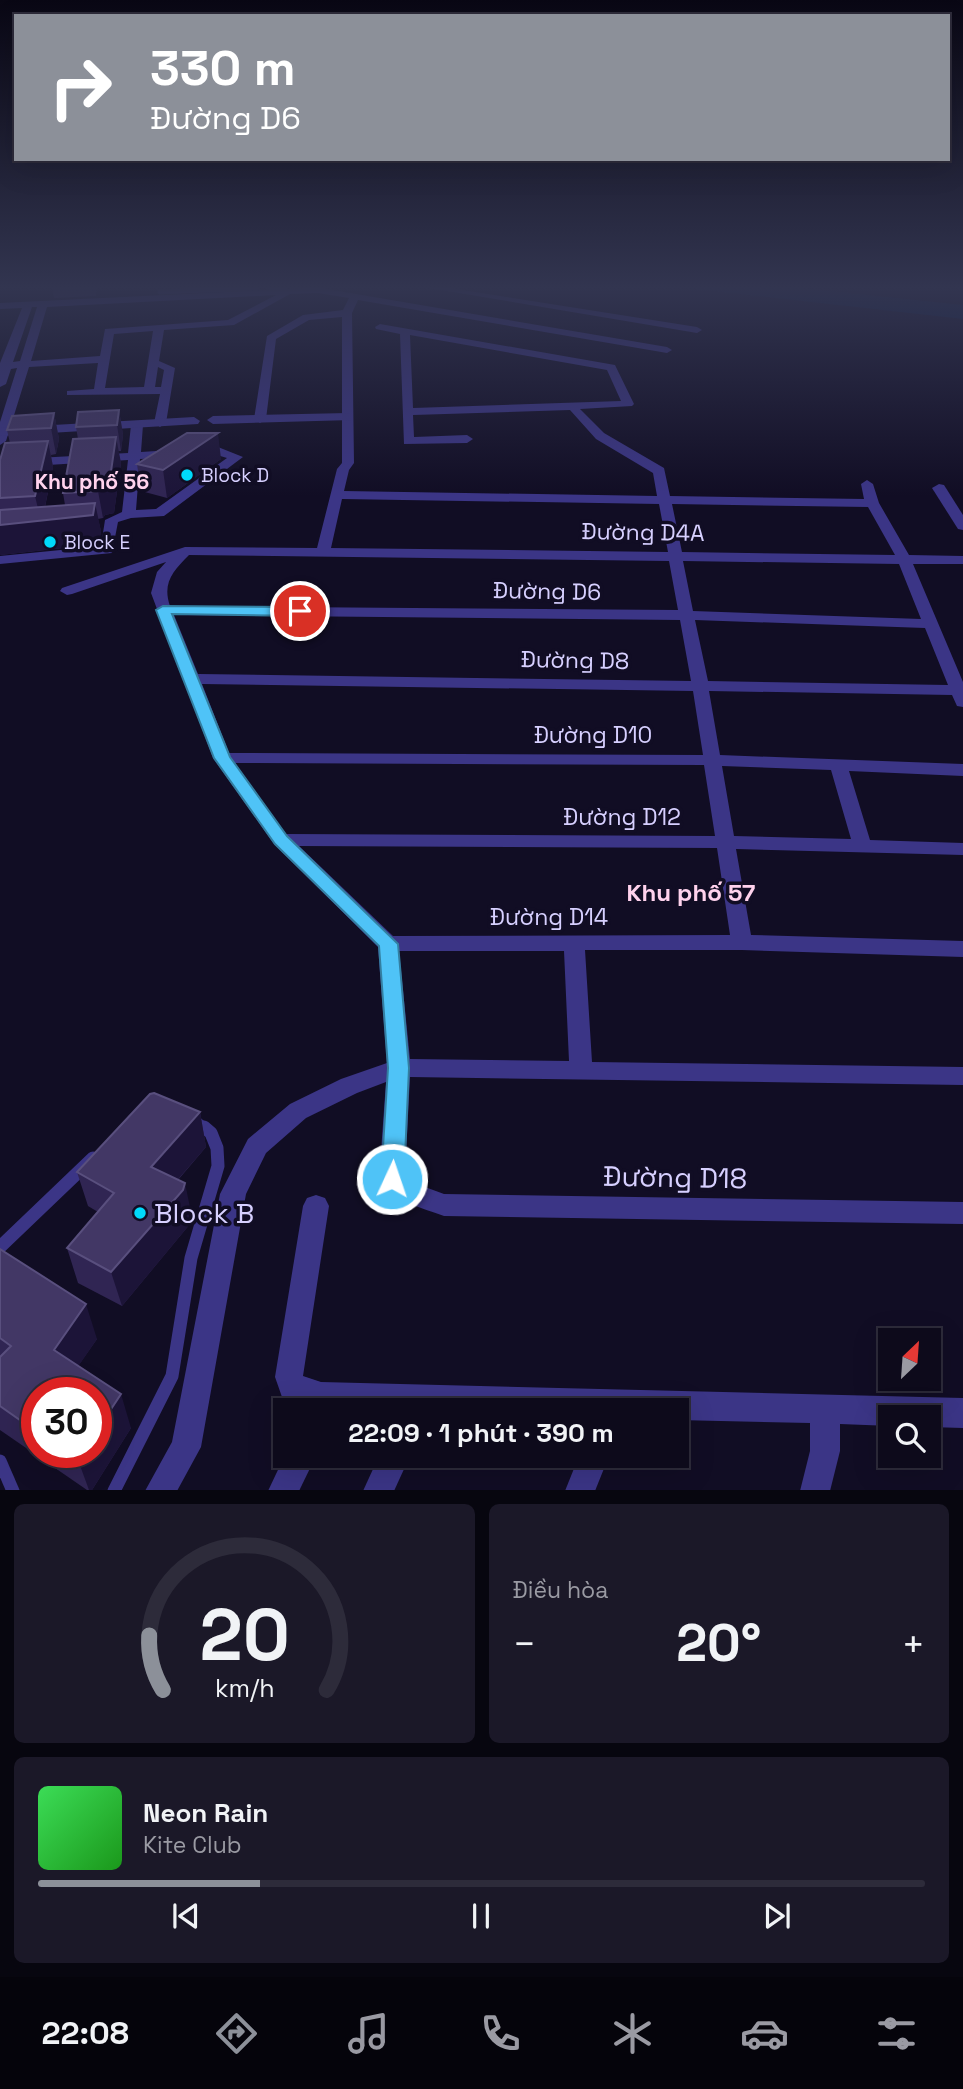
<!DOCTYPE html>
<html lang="vi">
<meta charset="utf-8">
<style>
body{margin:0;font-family:"Space Grotesk",sans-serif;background:#1b1828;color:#f1f3f6;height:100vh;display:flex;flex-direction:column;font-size:26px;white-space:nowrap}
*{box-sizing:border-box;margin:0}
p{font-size:23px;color:#9a9aa3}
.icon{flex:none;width:38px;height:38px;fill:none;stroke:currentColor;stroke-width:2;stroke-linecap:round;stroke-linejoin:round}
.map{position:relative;height:1490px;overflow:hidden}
.drawer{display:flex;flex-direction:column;gap:14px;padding:14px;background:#07060f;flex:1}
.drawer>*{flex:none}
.hud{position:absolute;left:14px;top:14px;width:936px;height:147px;border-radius:0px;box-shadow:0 7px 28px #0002,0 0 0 2px #2d2b3a;background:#8c9099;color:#fff;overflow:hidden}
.needle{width:46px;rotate:25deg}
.buttons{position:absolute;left:878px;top:1328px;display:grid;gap:14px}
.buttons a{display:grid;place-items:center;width:63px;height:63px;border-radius:0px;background:#0d0a1b;box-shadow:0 7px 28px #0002,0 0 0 2px #2d2b3a;font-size:35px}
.speed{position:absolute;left:21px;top:1377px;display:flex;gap:14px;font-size:35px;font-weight:700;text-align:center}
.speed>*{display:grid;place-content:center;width:91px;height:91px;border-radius:50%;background:#0d0a1b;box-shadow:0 7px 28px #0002,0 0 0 2px #2d2b3a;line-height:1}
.speed .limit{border:10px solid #d22;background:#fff;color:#111}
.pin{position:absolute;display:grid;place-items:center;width:60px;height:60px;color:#fff;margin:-30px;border:4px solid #fff;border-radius:50%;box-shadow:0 2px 7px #0007}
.me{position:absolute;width:77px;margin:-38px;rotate:3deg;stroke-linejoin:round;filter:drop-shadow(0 0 5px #0008)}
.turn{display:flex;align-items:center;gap:24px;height:147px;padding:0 21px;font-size:32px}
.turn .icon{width:91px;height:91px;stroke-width:2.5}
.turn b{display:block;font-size:49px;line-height:60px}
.big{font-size:52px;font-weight:700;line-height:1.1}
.drawer .tile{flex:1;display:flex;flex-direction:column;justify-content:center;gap:10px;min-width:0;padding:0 24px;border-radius:10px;background:#1b1828}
.drawer .dial{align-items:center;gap:0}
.dial svg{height:182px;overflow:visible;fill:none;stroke:#2d2b3a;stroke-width:7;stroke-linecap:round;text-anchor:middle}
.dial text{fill:#f1f3f6;stroke:none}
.song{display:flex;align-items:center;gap:21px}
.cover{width:84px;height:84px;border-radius:10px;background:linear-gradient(135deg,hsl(130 70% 55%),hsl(120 70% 35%))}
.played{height:7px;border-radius:4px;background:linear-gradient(90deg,#8c9099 25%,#2d2b3a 25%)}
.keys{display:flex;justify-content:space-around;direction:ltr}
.heat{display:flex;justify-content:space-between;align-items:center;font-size:38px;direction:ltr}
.drawer .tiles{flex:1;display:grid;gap:14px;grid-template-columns:1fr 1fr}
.tile:last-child{grid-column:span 2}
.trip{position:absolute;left:273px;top:1398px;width:416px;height:70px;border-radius:0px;background:#0d0a1b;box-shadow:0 7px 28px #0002,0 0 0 2px #2d2b3a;font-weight:700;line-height:70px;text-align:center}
.tab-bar{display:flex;height:112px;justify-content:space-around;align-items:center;background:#05040b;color:#9a9aa3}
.tab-bar .icon{width:49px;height:49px}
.tab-bar .active{color:#8c9099}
.tab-bar b{font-size:32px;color:#f1f3f6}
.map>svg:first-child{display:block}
.water{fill:#071b43}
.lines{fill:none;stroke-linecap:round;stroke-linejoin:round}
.service-far2{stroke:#3b3586;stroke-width:5}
.service-far1{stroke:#3b3586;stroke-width:10}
.service{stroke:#3b3586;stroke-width:13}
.minor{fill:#3b3586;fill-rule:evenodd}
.tertiary{fill:#3b3586;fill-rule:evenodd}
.wall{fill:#302553;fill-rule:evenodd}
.shaded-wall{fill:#1c1438}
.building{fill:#423765;stroke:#594f7e;stroke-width:2}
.route{fill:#4fc3f7;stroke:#337fa1;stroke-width:2}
.poi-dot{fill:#00d9fb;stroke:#110d24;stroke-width:2.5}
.labels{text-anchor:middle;stroke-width:7;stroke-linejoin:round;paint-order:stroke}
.far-poi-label{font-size:19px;fill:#d7d0ff;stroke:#110d24;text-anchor:start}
.far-neighbourhood-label{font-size:21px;font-weight:bold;fill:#ffd2ed;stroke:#110d24}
.street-label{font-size:23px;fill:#d7d0ff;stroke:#110d24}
.neighbourhood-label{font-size:24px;font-weight:bold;fill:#ffd2ed;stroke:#110d24}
.near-street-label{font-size:28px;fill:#d7d0ff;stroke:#110d24}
.near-poi-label{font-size:28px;fill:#d7d0ff;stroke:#110d24;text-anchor:start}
</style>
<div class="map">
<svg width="963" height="1491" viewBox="0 0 963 1491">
<rect width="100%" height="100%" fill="#110d24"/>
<path class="water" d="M687 288H802L963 305V319Z"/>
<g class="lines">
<g class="service-far2">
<path d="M271 288 276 291 285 288"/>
<path d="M160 292 256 288"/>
</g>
<path class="service-far1" d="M194 1119 206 1129"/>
<g class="service">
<path d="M0 1247 93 1158"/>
<path d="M0 1461 13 1491"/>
<path d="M114 1491 172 1376 191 1258 218 1166 217 1148 211 1133 204 1127"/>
</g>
<g class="minor">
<path d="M307 288H321L667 347 672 350 667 353 358 300 352 313 354 463 349 470 344 491 657 496 653 473 596 439 570 410 413 415 414 437 467 435 473 439 467 443 404 444 400 334 376 329 375 327 380 324 615 365 634 404 632 406 580 409 604 433 664 468 670 496 864 499 861 484 867 480 873 484 879 503 909 555 963 556V564H913L963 682V707L957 706 952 695 709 691 720 755 963 764V776L849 771 870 840 963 843V855L736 849 751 935 963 941V957L742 950H585L592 1062 963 1067V1085L410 1077 405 1174 425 1187 444 1194 963 1202V1224L444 1216C423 1208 390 1201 379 1179L386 1082 357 1093 306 1118 266 1153 246 1194 201 1447 177 1491H145L172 1442 220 1194 248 1139 290 1104 341 1079 387 1063 378 947 274 844 213 758 151 593 157 572 166 562 72 594 67 595 60 591 62 588 185 547 317 548 337 469 342 463V317L309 320 276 339 266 419 260 423 254 419 267 336 303 315 343 310 349 298 318 293 290 294 234 325 164 330 159 361 175 368 166 423 160 427 154 423 160 394 67 395V391L94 389 98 363 29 367 6 441 0 445V422L17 368 11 369 6 384 0 387V363L22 308 0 309V303ZM276 295 228 320 105 329 100 356 31 361 47 307ZM32 307H37L20 361 13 362ZM153 331 144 387 105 388 114 334ZM410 335 607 370 621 401 413 408ZM158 367 164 370 161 387H155ZM342 499 659 504 668 552 331 548ZM672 504 868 507 895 555 682 552ZM189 555 669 561 678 610 170 606C162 583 173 571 189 555ZM683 561 899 564 921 619 693 611ZM174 615 680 620 691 681 198 674ZM695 620 925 628 948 685 708 681ZM202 684 693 691 703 755 229 753ZM235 763 704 765 715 836 286 834ZM722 766 831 770 851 839 734 836ZM299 846 717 848 730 935 393 936ZM399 951H564L569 1061 410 1059Z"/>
<path d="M429 288H450L697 327 702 330 697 333Z"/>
<path d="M137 421 143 425 141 452 218 447 243 457 164 516 131 518 118 522 112 553 0 564V556L101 546 105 520 122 512 128 460 0 468V460L128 453 131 425ZM217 455 227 458 156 509 136 510 140 459Z"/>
<path d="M939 484 944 485 963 515V530L958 529 932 488Z"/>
<path d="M316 1195 325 1198 329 1206 303 1376 321 1382 963 1398V1428L929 1427V1418H891V1426L840 1424V1451L830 1491H800L810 1451V1423L677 1420V1410H321L282 1397 275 1377 303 1206 307 1198Z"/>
<path d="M285 1455 316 1456 299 1491H268Z"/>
<path d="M379 1456H410L394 1491H363Z"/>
<path d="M579 1456H609L595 1491H565Z"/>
</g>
<g class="tertiary">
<path d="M348 413 352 414V420L213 424 207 420 213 416Z"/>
<path d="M194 417 200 421 198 424 0 436V428Z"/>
</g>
</g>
<g class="wall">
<path d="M52 288H97L96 296 54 298Z"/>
<path d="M119 410 123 435 121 451H118L121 463 114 513 105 515 103 518 98 519 101 531 99 544 0 555V460L10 443 7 430 54 413 59 439 56 454 51 455 53 467 45 507 65 505 63 493 78 439 76 427Z"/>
<path d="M221 459 167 498 141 491 137 464Z"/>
<path d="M200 1112 206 1147 178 1180 192 1217 190 1224 122 1306 78 1283 67 1248 98 1212 88 1206 77 1172Z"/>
<path d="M0 1249 97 1339 78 1366 131 1428 92 1490H87L0 1430ZM37 1393 96 1452H37Z"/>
</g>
<g class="shaded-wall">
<path d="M119 410 123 435 121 451 117 425Z"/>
<path d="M54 413 59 439 56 454 51 428Z"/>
<path d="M218 433 221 459 167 498 163 470Z"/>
<path d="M116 437 121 463 114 513 105 515 103 518 98 491Z"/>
<path d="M48 441 53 467 42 521 95 503 101 531 99 544 0 555V525L41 521 35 496Z"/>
<path d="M200 1112 206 1147 159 1201 151 1167Z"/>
<path d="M185 1183 192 1217 190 1224 122 1306 111 1272Z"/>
<path d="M86 1304 97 1339 66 1384 54 1350Z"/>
<path d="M121 1394 131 1428 92 1490H89L78 1460 83 1452H96V1432Z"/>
</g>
<g class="building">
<path d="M119 410 117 425 76 427 78 412Z"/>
<path d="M54 413 51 428 7 430 12 416Z"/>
<path d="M187 433H218L163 470 137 464Z"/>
<path d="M116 437 109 485 100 487 98 491 63 493 73 439Z"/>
<path d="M48 441 35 496 0 498V460L5 443Z"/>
<path d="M95 503 93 515 0 525V510Z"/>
<path d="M154 1093 200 1112 151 1167 185 1183 183 1190 111 1272 67 1248 114 1193 77 1172 150 1094Z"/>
<path d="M0 1249 86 1304 54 1350 121 1394 96 1432V1393H37V1432L0 1406V1357L11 1346 0 1338Z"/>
<path d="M67 1452H83L78 1460Z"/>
</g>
<linearGradient id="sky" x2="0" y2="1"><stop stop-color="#090714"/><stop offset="0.58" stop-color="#323550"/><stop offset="1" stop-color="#323550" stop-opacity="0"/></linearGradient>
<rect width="963" height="496" fill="url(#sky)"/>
<path class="route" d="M163 606 300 607 307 611 300 616 172 614 230 757 287 836 398 944 409 1068 404 1179 400 1186 392 1189 384 1186 381 1179 388 1068 379 946 275 844 214 758 156 610Z"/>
<g class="poi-dot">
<circle cx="187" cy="475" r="7"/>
<circle cx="50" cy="542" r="7"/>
<circle cx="140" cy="1213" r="7"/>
</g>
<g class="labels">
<g class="far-poi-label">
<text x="201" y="482">Block D</text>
<text x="64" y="549">Block E</text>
</g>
<g class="far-neighbourhood-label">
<text x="92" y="489">Khu phố 56</text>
</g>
<g class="street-label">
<text transform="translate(643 532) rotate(1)" y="8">Đường D4A</text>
<text transform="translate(547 591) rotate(1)" y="8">Đường D6</text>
<text transform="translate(575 660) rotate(1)" y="8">Đường D8</text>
<text x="593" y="743">Đường D10</text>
<text x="622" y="825">Đường D12</text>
<text x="549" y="925">Đường D14</text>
</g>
<g class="neighbourhood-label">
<text x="691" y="901">Khu phố 57</text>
</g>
<g class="near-street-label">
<text transform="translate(675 1177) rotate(1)" y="10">Đường D18</text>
</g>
<g class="near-poi-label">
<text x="154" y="1223">Block B</text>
</g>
</g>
</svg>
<div class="buttons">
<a><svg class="needle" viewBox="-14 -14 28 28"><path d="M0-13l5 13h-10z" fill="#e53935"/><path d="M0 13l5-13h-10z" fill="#9a9aa3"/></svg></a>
<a><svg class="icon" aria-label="search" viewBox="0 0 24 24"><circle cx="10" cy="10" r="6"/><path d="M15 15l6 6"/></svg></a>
</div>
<div class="speed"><div class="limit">30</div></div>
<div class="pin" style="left:300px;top:611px;background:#d93025"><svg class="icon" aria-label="arrive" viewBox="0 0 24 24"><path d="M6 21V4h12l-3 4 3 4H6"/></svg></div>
<svg class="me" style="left:392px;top:1179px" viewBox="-20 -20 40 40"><circle r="17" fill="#4fc3f7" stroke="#fff" stroke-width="3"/><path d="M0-11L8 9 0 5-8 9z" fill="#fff"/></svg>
<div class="trip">22:09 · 1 phút · 390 m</div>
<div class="hud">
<div class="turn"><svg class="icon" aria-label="right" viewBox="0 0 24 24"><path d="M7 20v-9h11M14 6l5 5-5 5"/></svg><div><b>330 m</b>Đường D6</div></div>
</div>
</div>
<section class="drawer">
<div class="tiles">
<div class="tile dial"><svg viewBox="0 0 100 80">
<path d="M14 69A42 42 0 1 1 86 69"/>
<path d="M14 69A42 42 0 0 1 8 45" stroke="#8c9099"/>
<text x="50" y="56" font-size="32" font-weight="700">20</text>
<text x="50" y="72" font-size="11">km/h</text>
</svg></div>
<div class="tile"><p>Điều hòa</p>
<div class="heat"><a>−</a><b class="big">20°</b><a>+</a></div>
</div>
<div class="tile">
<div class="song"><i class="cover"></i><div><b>Neon Rain</b><p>Kite Club</p></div></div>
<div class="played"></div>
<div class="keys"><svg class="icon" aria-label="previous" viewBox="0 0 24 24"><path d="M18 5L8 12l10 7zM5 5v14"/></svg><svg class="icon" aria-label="pause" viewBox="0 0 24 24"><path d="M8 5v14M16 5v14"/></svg><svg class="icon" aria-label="next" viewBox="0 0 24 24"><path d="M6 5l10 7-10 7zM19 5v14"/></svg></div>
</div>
</div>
</section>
<nav class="tab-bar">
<b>22:08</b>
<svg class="icon active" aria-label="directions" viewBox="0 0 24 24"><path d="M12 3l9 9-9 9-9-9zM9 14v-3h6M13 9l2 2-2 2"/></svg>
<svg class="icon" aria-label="music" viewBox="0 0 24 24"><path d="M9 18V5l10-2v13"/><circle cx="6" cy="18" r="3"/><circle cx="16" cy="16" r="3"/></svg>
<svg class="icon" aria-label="phone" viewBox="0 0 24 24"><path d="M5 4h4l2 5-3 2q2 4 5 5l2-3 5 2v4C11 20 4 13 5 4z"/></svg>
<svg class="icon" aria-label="climate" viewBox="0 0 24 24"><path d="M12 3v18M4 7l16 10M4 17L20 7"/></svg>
<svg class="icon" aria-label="car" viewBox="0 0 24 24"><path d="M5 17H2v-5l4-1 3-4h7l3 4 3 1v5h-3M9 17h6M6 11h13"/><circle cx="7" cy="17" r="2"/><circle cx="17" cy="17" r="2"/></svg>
<svg class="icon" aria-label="filters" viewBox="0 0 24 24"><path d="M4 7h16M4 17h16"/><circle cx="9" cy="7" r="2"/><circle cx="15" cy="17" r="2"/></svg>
</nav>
